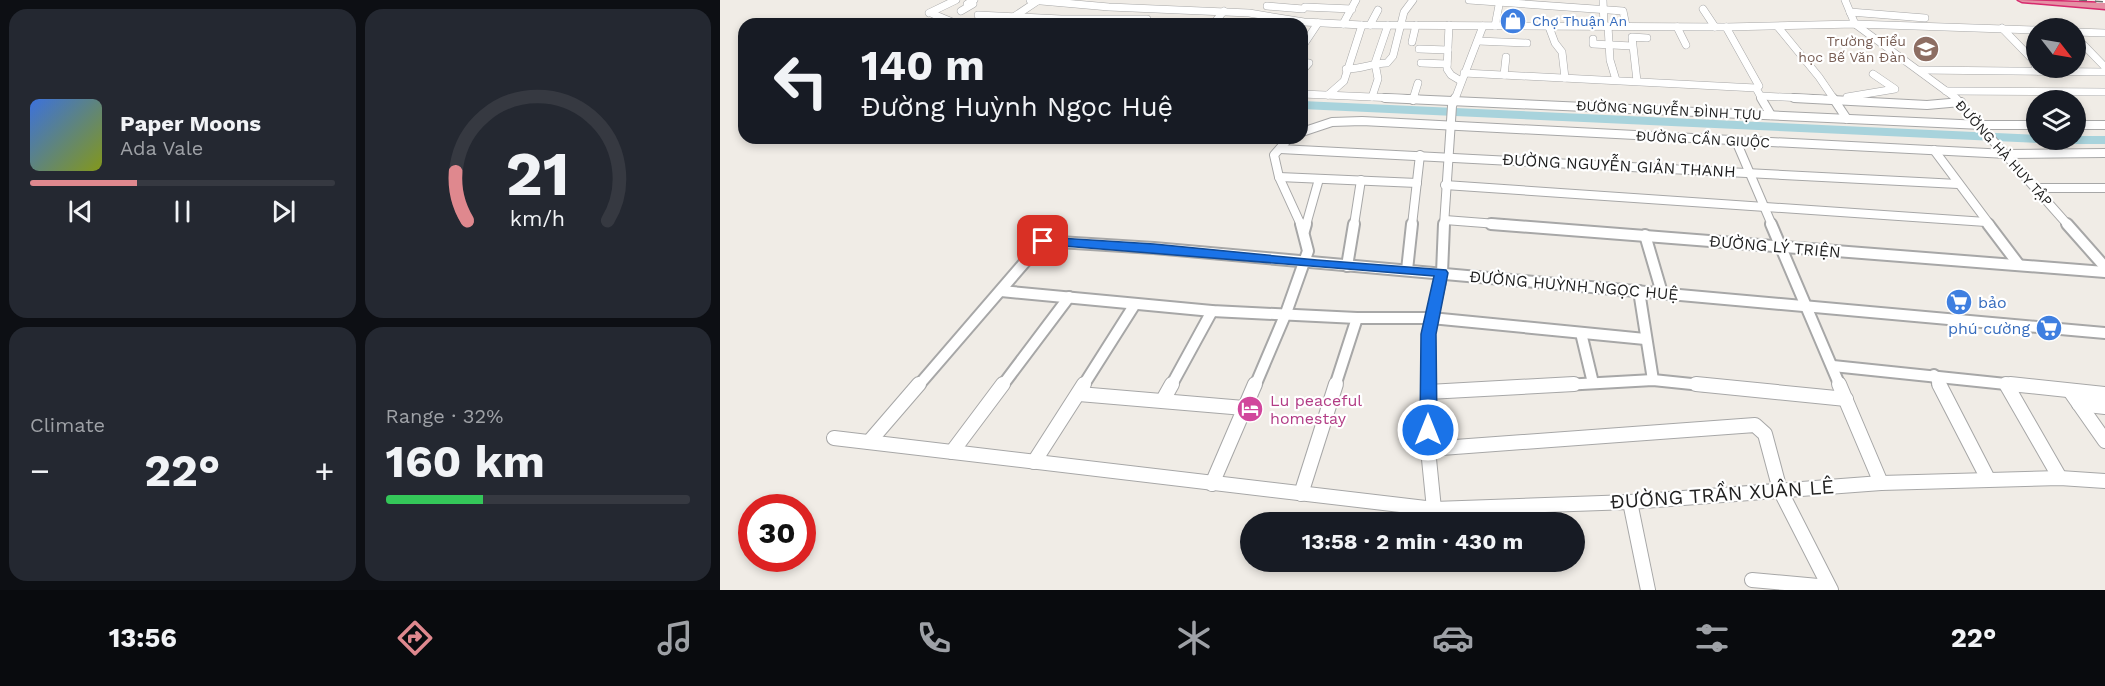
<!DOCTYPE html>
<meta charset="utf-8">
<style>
body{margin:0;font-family:"Work Sans",sans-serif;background:#242831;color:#f1f3f6;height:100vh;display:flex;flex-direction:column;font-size:22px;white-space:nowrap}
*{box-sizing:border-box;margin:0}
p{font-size:20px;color:#9ea1a6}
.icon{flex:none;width:33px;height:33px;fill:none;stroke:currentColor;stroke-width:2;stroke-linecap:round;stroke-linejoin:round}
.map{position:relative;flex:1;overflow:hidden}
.panel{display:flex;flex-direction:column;gap:9px;padding:9px;background:#0d0f14;width:720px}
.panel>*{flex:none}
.top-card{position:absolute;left:18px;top:18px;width:570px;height:126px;border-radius:18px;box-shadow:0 3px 9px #0003;background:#171b24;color:#f1f3f6;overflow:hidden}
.needle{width:39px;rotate:121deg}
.fabs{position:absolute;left:1306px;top:18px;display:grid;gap:12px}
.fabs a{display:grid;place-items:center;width:60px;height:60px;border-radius:50%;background:#171b24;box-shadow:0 3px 9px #0003;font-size:30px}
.speed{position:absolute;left:18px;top:494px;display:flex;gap:12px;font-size:30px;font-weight:700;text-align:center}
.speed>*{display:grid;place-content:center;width:78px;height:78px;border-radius:50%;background:#171b24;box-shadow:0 3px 9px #0003;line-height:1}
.speed .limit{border:9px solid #d22;background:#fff;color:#111}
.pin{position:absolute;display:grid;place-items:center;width:51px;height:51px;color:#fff;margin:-26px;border-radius:12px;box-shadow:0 3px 9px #0006}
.me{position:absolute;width:66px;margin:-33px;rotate:0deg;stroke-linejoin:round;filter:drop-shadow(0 0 4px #0008)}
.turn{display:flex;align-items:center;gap:21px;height:126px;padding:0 24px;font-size:27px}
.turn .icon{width:78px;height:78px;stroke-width:2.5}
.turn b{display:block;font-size:42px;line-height:51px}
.big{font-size:45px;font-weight:700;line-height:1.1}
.panel .tile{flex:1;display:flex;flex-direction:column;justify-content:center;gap:9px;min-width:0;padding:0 21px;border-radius:18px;background:#242831}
.panel .dial{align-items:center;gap:0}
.dial svg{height:156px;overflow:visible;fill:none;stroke:#363941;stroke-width:7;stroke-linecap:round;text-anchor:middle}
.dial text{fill:#f1f3f6;stroke:none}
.song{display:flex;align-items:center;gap:18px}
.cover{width:72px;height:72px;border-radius:9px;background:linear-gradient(135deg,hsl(220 70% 55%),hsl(70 70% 35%))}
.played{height:6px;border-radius:3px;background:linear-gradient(90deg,#df888e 35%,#363941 35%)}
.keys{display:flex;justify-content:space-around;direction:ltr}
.heat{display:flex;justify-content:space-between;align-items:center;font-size:33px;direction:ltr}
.charge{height:9px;border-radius:4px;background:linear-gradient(90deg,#34c759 32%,#363941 0)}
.panel .tiles{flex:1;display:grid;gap:9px;grid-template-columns:repeat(2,1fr)}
.trip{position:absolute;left:520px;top:512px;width:345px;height:60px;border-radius:30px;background:#171b24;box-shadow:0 3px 9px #0003;font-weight:700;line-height:60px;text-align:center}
.tab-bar{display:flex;height:96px;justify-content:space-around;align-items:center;background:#090b0e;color:#9ea1a6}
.tab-bar .icon{width:42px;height:42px}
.tab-bar .current{color:#df888e}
.tab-bar b{font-size:27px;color:#f1f3f6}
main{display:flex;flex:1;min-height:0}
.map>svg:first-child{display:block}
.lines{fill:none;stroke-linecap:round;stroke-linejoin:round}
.canal{stroke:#a8d3dc;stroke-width:8}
.minor-far3-casing{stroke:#a7a7a7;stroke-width:8}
.minor-far2-casing{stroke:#a7a7a7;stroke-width:10}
.minor-far1-casing{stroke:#a7a7a7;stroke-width:14}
.minor-casing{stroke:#a7a7a7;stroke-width:16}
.highway-casing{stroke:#d72a6e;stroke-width:3}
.minor-far3{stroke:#fff;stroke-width:7}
.minor-far2{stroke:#fff;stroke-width:8}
.minor-far1{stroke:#fff;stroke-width:10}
.minor{stroke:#fff;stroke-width:14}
.highway{fill:#e590a4;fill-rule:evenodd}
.rail{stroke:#6e6e6e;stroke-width:1.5;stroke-dasharray:8 8;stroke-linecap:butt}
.route{fill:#1a73e8;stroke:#114b97;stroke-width:1.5}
.labels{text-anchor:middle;stroke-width:4.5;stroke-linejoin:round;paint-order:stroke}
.far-shop-label{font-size:14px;fill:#366cbe;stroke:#fff;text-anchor:start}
.far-education-label{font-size:14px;fill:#785e54;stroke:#fff;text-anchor:end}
.far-street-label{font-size:14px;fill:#202020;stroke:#fff}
.street-label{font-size:16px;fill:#202020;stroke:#fff}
.shop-label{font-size:16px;fill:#366cbe;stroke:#fff;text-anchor:start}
.hotel-label{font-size:16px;fill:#b23c85;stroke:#fff;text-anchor:start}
.near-street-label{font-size:20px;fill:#202020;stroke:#fff}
</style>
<main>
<section class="panel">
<div class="tiles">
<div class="tile">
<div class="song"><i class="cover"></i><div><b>Paper Moons</b><p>Ada Vale</p></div></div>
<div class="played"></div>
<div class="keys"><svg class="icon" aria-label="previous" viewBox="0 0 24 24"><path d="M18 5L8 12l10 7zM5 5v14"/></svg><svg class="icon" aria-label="pause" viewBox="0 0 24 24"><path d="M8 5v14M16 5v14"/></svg><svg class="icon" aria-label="next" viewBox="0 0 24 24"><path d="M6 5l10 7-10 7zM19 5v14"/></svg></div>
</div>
<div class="tile dial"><svg viewBox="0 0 100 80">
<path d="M14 69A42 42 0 1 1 86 69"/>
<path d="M14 69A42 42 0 0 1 8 44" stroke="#df888e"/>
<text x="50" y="56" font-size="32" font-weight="700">21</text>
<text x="50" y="72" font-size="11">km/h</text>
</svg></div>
<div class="tile"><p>Climate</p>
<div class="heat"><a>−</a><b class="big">22°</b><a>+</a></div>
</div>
<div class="tile"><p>Range · 32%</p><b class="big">160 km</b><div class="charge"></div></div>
</div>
</section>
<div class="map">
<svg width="1385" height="590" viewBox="0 0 1385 590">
<rect width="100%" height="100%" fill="#f0ece6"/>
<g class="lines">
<g class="canal">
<path d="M582 105 1317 139"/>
<path d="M1335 140H1385"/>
</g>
<defs>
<g id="minor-far3">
<path d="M310 0 389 7 529 13 584 22 642 25 1006 27 1135 24 1317 30"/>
<path d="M749 0 903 11 906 26"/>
<path d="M883 0 884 26"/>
<path d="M1125 0 1135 24 1237 99"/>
<path d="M1379 0H1385"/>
<path d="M547 6 583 9"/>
<path d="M585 7 632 9"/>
<path d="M983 9 995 27"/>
<path d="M241 11 253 4H247L254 0"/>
<path d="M1130 12 1205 18"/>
<path d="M209 13 236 0"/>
<path d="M213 14 237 24"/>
<path d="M258 15 341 19H427"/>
<path d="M292 18 319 0"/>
<path d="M459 24H468"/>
<path d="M493 24 504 11"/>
<path d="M623 24 636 0"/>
<path d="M650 25 658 10"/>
<path d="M729 25 727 69 731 75 741 81"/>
<path d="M775 26 780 0"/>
<path d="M888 26 890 60 896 80"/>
<path d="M829 27 835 43 842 52 845 78"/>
<path d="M957 27 966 45"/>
<path d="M1006 27 1039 86 1036 88 1042 99"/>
<path d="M1058 27 1099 77 1114 99"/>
<path d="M1282 28 1312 59 1318 71"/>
<path d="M1356 32 1385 33"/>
<path d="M1356 37 1385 67"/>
<path d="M873 39V44L912 46"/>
<path d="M758 41 807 43"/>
<path d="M692 42 696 25"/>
<path d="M582 47 598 23"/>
<path d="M699 49 728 50"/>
<path d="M582 62 589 63 582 71"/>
<path d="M701 63 727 64"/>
<path d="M626 69C643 69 652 63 667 63L673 56 684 12 693 0"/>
<path d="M1200 70 1385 72"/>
<path d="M744 73 1036 88"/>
<path d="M784 75 786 57"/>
<path d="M917 81 912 37 927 38"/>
<path d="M1226 91 1385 92"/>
<path d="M582 94 698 99"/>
<path d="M608 95 624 81 642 25"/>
<path d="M1041 96 1102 99"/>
<path d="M652 97 658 79 655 63 668 25"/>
<path d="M1127 97 1175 89 1153 74"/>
<path d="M693 99 698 83"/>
<path d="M735 99 763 26"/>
</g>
<g id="minor-far2">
<path d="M665 98 1262 125H1317"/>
<path d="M1041 98 1051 115"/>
<path d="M1074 98 1207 105 1241 102"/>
<path d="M1113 98 1127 119"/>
<path d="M1235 98 1348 225"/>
<path d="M693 100 694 98"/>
<path d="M1356 125H1385"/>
<path d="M582 132 612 122 642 121 1287 154 1385 153"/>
<path d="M569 138 554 155 559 177 581 225"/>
<path d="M1016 141 1052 225"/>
<path d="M560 149 1238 184"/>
<path d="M1214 150 1270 225"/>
<path d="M559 177 697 183"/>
<path d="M725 185 1266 222"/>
<path d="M1317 188H1385"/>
<path d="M725 220 790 225"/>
<path d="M586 225 599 179"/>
<path d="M634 225 641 180"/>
<path d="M692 225 700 155"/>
<path d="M724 225 732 106 735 98"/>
</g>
<g id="minor-far1">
<path d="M771 224 1385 272"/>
<path d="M1051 224 1120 386"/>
<path d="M1268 224 1299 265"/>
<path d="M1347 224 1385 267"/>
<path d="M584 231 586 224"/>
<path d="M925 235 942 293"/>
<path d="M627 266 634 224"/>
<path d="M687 270 692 224"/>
<path d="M281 291 492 311 637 318H711L925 339"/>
<path d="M919 291 933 380"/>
<path d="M861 333 873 383"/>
<path d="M1113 366 1305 386"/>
<path d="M1214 375 1220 386"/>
<path d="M198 386 323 241 434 248 1385 333"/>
<path d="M282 386 349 297"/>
<path d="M363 386 415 304"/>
<path d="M451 386 492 311"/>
<path d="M535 386 566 313 588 251 581 224"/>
<path d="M615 386 637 318"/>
<path d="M708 386V334L722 273 724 224"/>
<path d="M826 386 933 380 991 386"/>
</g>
<g id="minor">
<path d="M708 384V449L714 509"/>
<path d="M976 384 1126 399"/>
<path d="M1119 384 1161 483"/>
<path d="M1219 384 1268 479"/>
<path d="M1286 384 1340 478"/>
<path d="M1290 384 1385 394"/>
<path d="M1350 391 1385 441"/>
<path d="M708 392 854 384"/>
<path d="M359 394 524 408"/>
<path d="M443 400 452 384"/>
<path d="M1359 404 1385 407"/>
<path d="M114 438 714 509 910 502 1161 483 1340 478 1385 481"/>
<path d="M149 442 199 384"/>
<path d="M708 449 1035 425 1045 434 1060 490 1111 590"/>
<path d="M232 452 283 384"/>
<path d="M314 462 364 384"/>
<path d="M492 484 535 384"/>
<path d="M581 494 616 384"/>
<path d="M910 502 928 590"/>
<path d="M1032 580 1109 587"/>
</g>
<path id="highway" d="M1298 0 1385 3V9L1302 2Z"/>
</defs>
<use href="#minor-far3" class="minor-far3-casing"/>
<use href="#minor-far2" class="minor-far2-casing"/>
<use href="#minor-far1" class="minor-far1-casing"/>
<use href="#minor" class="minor-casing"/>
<use href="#highway" class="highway-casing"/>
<use href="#minor-far3" class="minor-far3"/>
<use href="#minor-far2" class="minor-far2"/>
<use href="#minor-far1" class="minor-far1"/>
<use href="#minor" class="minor"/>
<use href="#highway" class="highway"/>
<path class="rail" d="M1359 0 1385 2"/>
</g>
<path class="route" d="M323 237 434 244 597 260 726 270 728 273 716 334 717 430 714 435 708 437 702 435 700 430 701 334 714 276 319 244 317 241 319 238Z"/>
<defs>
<symbol id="shop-disc" viewBox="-11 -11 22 22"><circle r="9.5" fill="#3f7fe0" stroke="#fff"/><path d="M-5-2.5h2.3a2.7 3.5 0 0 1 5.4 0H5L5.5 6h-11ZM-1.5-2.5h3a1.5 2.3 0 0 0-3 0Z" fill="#fff"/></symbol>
<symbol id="school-disc" viewBox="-11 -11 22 22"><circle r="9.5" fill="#8d6e63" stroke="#fff"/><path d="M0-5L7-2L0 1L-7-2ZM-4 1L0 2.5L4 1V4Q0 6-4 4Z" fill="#fff"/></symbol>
<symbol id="supermarket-disc" viewBox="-11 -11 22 22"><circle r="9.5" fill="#3f7fe0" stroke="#fff"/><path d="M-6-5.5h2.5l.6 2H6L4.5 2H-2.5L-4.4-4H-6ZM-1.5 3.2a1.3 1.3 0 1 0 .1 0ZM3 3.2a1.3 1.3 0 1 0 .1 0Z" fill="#fff"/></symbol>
<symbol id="hotel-disc" viewBox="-11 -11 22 22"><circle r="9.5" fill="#d1479c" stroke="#fff"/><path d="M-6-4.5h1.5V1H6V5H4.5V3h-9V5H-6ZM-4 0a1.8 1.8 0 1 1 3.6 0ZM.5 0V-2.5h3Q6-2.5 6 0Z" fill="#fff"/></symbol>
</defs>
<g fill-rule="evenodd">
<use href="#shop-disc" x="778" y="6" width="30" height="30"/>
<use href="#school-disc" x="1191" y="34" width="30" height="30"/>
<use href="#supermarket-disc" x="1224" y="287" width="30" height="30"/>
<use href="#supermarket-disc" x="1314" y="313" width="30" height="30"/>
<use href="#hotel-disc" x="515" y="394" width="30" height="30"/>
</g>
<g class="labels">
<g class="far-shop-label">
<text x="812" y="26">Chợ Thuận An</text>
</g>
<g class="far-education-label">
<text x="1186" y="46">Trường Tiểu<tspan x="1186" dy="16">học Bế Văn Đàn</tspan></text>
</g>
<g class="far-street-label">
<text transform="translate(949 110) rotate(3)" y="5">ĐƯỜNG NGUYỄN ĐÌNH TỰU</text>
<text transform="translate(983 139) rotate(3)" y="5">ĐƯỜNG CẦN GIUỘC</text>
<text transform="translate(1284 153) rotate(48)" y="5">ĐƯỜNG HÀ HUY TẬP</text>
</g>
<g class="street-label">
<text transform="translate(899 165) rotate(3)" y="6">ĐƯỜNG NGUYỄN GIẢN THANH</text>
<text transform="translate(1055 246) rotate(5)" y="6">ĐƯỜNG LÝ TRIỆN</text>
<text transform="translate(854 285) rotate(5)" y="6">ĐƯỜNG HUỲNH NGỌC HUỆ</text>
</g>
<g class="shop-label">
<text x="1258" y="308">bảo</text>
<text x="1310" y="334" text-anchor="end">phú cường</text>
</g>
<g class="hotel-label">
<text x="550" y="406">Lu peaceful<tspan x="550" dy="18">homestay</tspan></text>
</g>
<g class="near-street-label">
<text transform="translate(1002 494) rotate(-4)" y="7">ĐƯỜNG TRẦN XUÂN LÊ</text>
</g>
</g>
</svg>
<div class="fabs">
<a><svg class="needle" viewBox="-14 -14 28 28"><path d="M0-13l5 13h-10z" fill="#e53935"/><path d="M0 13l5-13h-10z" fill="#9ea1a6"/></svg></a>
<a><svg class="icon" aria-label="layers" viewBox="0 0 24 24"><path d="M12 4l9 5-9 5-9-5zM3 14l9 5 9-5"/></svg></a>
</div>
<div class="speed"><div class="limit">30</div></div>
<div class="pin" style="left:323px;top:241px;background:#d93025"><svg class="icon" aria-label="arrive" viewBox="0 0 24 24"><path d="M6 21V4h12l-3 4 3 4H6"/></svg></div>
<svg class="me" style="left:708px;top:430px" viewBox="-20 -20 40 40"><circle r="17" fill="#1a73e8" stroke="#fff" stroke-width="3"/><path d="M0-11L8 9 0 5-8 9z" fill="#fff"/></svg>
<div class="trip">13:58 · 2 min · 430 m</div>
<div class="top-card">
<div class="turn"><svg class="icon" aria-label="left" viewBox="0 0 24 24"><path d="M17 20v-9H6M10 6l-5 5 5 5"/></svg><div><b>140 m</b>Đường Huỳnh Ngọc Huệ</div></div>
</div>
</div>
</main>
<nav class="tab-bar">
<b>13:56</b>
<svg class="icon current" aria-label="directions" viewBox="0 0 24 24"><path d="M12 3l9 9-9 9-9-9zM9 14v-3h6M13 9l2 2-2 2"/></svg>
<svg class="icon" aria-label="music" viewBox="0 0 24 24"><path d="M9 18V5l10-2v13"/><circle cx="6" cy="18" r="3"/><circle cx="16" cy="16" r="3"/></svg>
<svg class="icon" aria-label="phone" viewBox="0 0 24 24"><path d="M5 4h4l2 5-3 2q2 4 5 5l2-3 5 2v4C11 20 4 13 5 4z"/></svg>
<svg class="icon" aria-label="climate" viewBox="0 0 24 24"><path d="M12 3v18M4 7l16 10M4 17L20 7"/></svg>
<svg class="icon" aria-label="car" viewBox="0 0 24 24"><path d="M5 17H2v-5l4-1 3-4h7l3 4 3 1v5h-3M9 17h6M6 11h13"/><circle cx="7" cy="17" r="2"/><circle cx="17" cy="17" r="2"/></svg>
<svg class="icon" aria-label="filters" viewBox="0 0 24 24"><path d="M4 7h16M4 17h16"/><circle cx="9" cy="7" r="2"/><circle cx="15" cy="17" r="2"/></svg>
<b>22°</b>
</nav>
